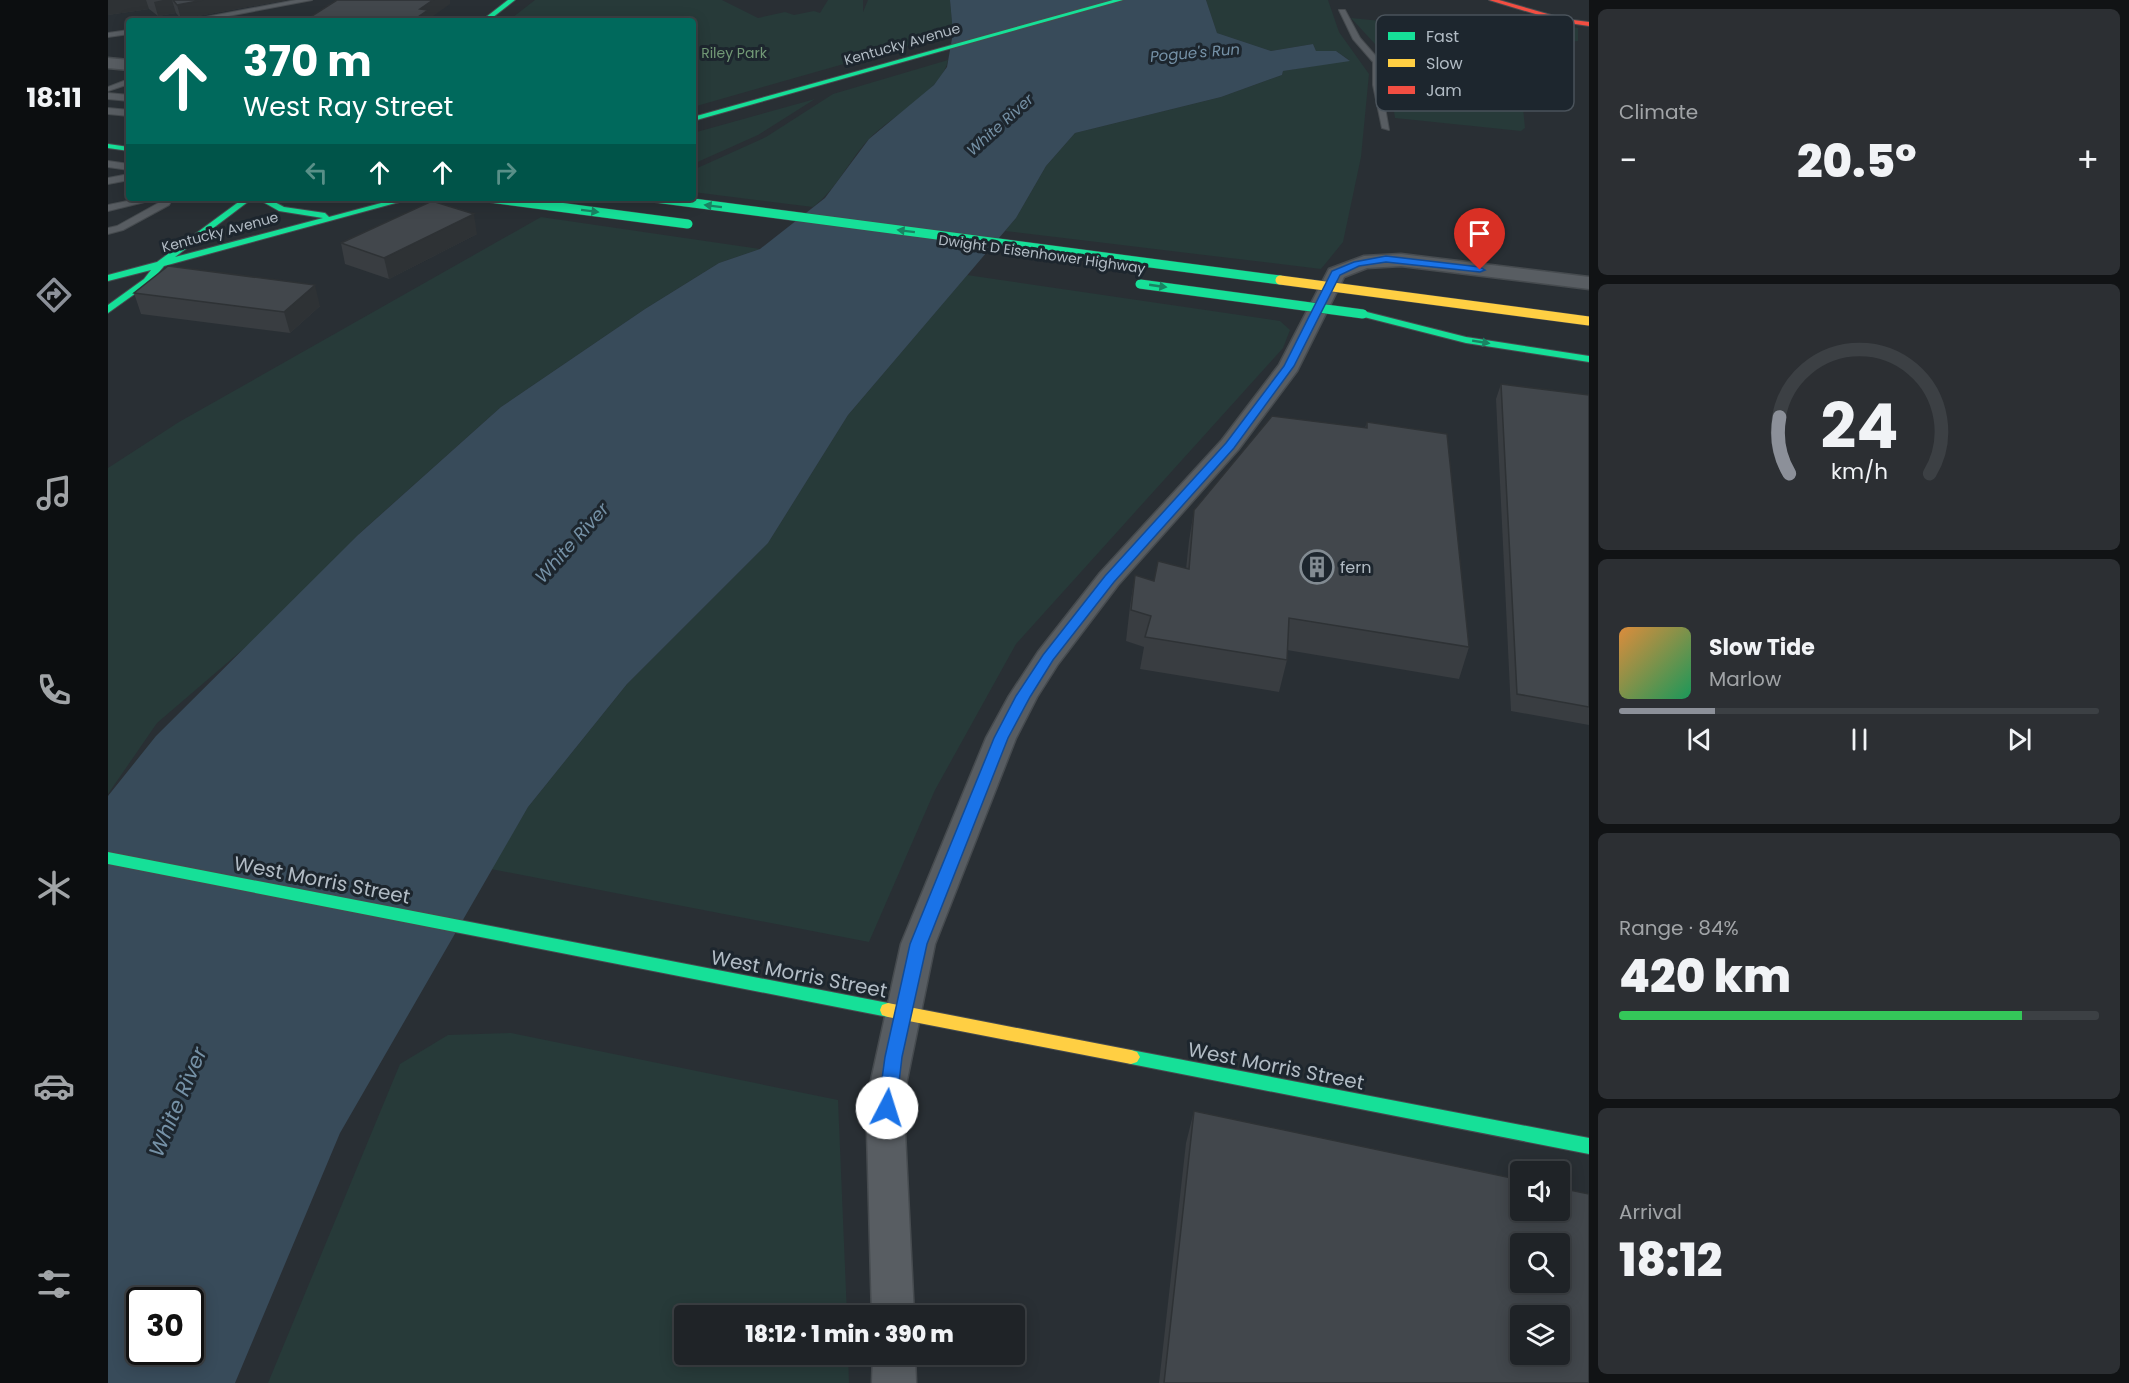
<!DOCTYPE html>
<meta charset="utf-8">
<style>
body{margin:0;font-family:Poppins,sans-serif;background:#2c2f33;color:#f1f3f6;height:100vh;display:flex;flex-direction:column;font-size:22px;white-space:nowrap}
*{box-sizing:border-box;margin:0}
p{font-size:20px;color:#a1a4a7}
.icon{flex:none;width:33px;height:33px;fill:none;stroke:currentColor;stroke-width:2;stroke-linecap:round;stroke-linejoin:round}
.map{position:relative;flex:1;overflow:hidden}
.side{display:flex;flex-direction:column;gap:9px;padding:9px;background:#111315;width:540px}
.side>*{flex:none}
.top-card{position:absolute;left:18px;top:18px;width:570px;height:183px;border-radius:6px;box-shadow:0 3px 15px #0003,0 0 0 2px #3c4044;background:#00695c;color:#fff;overflow:hidden}
.controls{position:absolute;left:1402px;top:1161px;display:grid;gap:12px}
.controls a{display:grid;place-items:center;width:60px;height:60px;border-radius:6px;background:#1f2327;box-shadow:0 3px 15px #0003,0 0 0 2px #3c4044;font-size:30px}
.speed{position:absolute;left:18px;top:1287px;display:flex;gap:12px;font-size:30px;font-weight:700;text-align:center}
.speed>*{display:grid;place-content:center;width:78px;height:78px;border-radius:50%;background:#1f2327;box-shadow:0 3px 15px #0003,0 0 0 2px #3c4044;line-height:1}
.speed .limit{border:3px solid #111;border-radius:9px;background:#fff;color:#111}
.pin{position:absolute;display:grid;place-items:center;width:51px;height:51px;color:#fff;margin:-62px -26px;border-radius:50% 50% 50% 0;rotate:-45deg;box-shadow:0 0 6px #0007}
.pin .icon{rotate:45deg}
.me{position:absolute;width:66px;margin:-33px;rotate:5deg;stroke-linejoin:round;filter:drop-shadow(0 0 4px #0008)}
.turn{display:flex;align-items:center;gap:21px;height:126px;padding:0 18px;font-size:27px}
.turn .icon{width:78px;height:78px;stroke-width:2.5}
.turn b{display:block;font-size:42px;line-height:51px}
.lanes{display:flex;align-items:center;height:57px;padding:0 18px;background:#0003;justify-content:center;gap:30px;direction:ltr}
.lanes .off{opacity:.35}
.big{font-size:45px;font-weight:800;line-height:1.1}
.side .card{flex:1;display:flex;flex-direction:column;justify-content:center;gap:9px;min-width:0;padding:0 21px;border-radius:9px;background:#2c2f33}
.side .dial{align-items:center;gap:0}
.dial svg{height:156px;overflow:visible;fill:none;stroke:#3c4044;stroke-width:7;stroke-linecap:round;text-anchor:middle}
.dial text{fill:#f1f3f6;stroke:none}
.song{display:flex;align-items:center;gap:18px}
.cover{width:72px;height:72px;border-radius:9px;background:linear-gradient(135deg,hsl(30 70% 55%),hsl(150 70% 35%))}
.played{height:6px;border-radius:3px;background:linear-gradient(90deg,#8c9099 20%,#3c4044 20%)}
.keys{display:flex;justify-content:space-around;direction:ltr}
.heat{display:flex;justify-content:space-between;align-items:center;font-size:33px;direction:ltr}
.charge{height:9px;border-radius:4px;background:linear-gradient(90deg,#34c759 84%,#3c4044 0)}
.trip{position:absolute;left:566px;top:1305px;width:351px;height:60px;border-radius:6px;background:#1f2327;box-shadow:0 3px 15px #0003,0 0 0 2px #3c4044;font-weight:800;line-height:60px;text-align:center}
main{display:flex;flex:1;min-height:0}
.menu{display:flex;flex-direction:column;width:108px;justify-content:space-around;align-items:center;background:#0c0e10;color:#a1a4a7}
.menu .icon{width:42px;height:42px}
.menu .selected{color:#8c9099}
.menu b{font-size:27px;color:#f1f3f6}
.map>svg:first-child{display:block}
.green{fill:#273a39}
.water{fill:#384b5a;fill-rule:evenodd}
.lines{fill:none;stroke-linecap:round;stroke-linejoin:round}
.lane-casing{stroke:#464b4f;stroke-width:2}
.street-casing{stroke:#464b4f;stroke-width:3}
.fast-casing{stroke:#464b4f;stroke-width:2}
.slow-casing{stroke:#464b4f;stroke-width:2}
.jam-casing{stroke:#464b4f;stroke-width:2}
.lane{fill:#585d62;fill-rule:evenodd}
.street{fill:#585d62;fill-rule:evenodd}
.fast{fill:#16e098;fill-rule:evenodd}
.slow{fill:#ffcf43;fill-rule:evenodd}
.jam{fill:#f24e42;fill-rule:evenodd}
.fast-bridge-casing{stroke:#464b4f;stroke-width:10;stroke-linecap:butt}
.slow-bridge-casing{stroke:#464b4f;stroke-width:10;stroke-linecap:butt}
.fast-bridge{stroke:#16e098;stroke-width:9}
.slow-bridge{stroke:#ffcf43;stroke-width:9}
.wall{fill:#393d41}
.shaded-wall{fill:#2e3235}
.building{fill:#42474c;stroke:#2e3235;stroke-width:1.5;fill-rule:evenodd}
.oneway{fill:#1a8363}
.route{fill:#1a73e8;stroke:#114b97;stroke-width:1.5}
.labels{text-anchor:middle;stroke-width:6;stroke-linejoin:round;paint-order:stroke}
.far-street-label{font-size:14px;fill:#b2bcc5;stroke:#1d262e}
.far-park-label{font-size:14px;fill:#729976;stroke:#1d262e}
.far-water-label{font-size:15px;font-style:italic;fill:#7591a6;stroke:#1d262e}
.poi-label{font-size:16px;fill:#b2bcc5;stroke:#1d262e;text-anchor:start}
.water-label{font-size:18px;font-style:italic;fill:#7591a6;stroke:#1d262e}
.near-street-label{font-size:20px;fill:#b2bcc5;stroke:#1d262e}
.near-water-label{font-size:21px;font-style:italic;fill:#7591a6;stroke:#1d262e}
.key{fill:#1d262e;stroke:#4a535b;stroke-width:1.5}
.key-label{font-size:16px;fill:#b2bcc5}
</style>
<main>
<nav class="menu">
<b>18:11</b>
<svg class="icon selected" aria-label="directions" viewBox="0 0 24 24"><path d="M12 3l9 9-9 9-9-9zM9 14v-3h6M13 9l2 2-2 2"/></svg>
<svg class="icon" aria-label="music" viewBox="0 0 24 24"><path d="M9 18V5l10-2v13"/><circle cx="6" cy="18" r="3"/><circle cx="16" cy="16" r="3"/></svg>
<svg class="icon" aria-label="phone" viewBox="0 0 24 24"><path d="M5 4h4l2 5-3 2q2 4 5 5l2-3 5 2v4C11 20 4 13 5 4z"/></svg>
<svg class="icon" aria-label="climate" viewBox="0 0 24 24"><path d="M12 3v18M4 7l16 10M4 17L20 7"/></svg>
<svg class="icon" aria-label="car" viewBox="0 0 24 24"><path d="M5 17H2v-5l4-1 3-4h7l3 4 3 1v5h-3M9 17h6M6 11h13"/><circle cx="7" cy="17" r="2"/><circle cx="17" cy="17" r="2"/></svg>
<svg class="icon" aria-label="filters" viewBox="0 0 24 24"><path d="M4 7h16M4 17h16"/><circle cx="9" cy="7" r="2"/><circle cx="15" cy="17" r="2"/></svg>
</nav>
<div class="map">
<svg width="1481" height="1383" viewBox="0 0 1481 1383">
<rect width="100%" height="100%" fill="#292f34"/>
<g class="green">
<path d="M427 0H614L650 18 677 12 686 15 706 11 712 13 720 0H755V12L760 0H842L845 33 585 107V21H400Z"/>
<path d="M1098 0H1220L1231 32 1261 74 1253 157 1235 242 1213 269 897 231 908 218 938 166 967 133 1113 97 1174 75 1175 71 1241 60 1228 51H1208L1205 44 1163 51 1109 33Z"/>
<path d="M1243 18 1352 29 1455 26 1470 28V41L1409 46 1417 128 1413 131 1287 118 1279 63 1267 44Z"/>
<path d="M840 60C835 90 782 117 761 139 741 160 729 189 705 207L585 192V170L658 137 725 94Z"/>
<path d="M707 99 650 135 585 164V133Z"/>
<path d="M433 217 652 249 611 263 537 309 393 407 252 533 147 639 49 723 0 794V468L71 422Z"/>
<path d="M859 275 1172 321 1182 330 1175 348 908 644 827 790 761 942 383 869 420 807 519 684 660 543 740 415Z"/>
<path d="M403 1033 730 1100 739 1315 576 1316V1354L740 1355 741 1383H160L292 1064 340 1035Z"/>
</g>
<path class="water" d="M842 0H1098L1109 33 1163 51 1205 44 1208 51H1228L1242 61 1175 71 1174 75 1113 97 967 133 938 166 908 218 740 415 660 543 519 684 420 807 232 1133 127 1383H0V796L48 736 250 535 393 407 537 309 611 263 652 249 717 198 761 139 826 85 839 67 845 33ZM32 1300H82V1352H32Z"/>
<g class="lines">
<defs>
<g id="lane">
<path d="M188 0H204L94 21H77Z"/>
<path d="M1231 10H1237L1252 38 1273 62V85L1281 130 1274 128 1265 85V62L1245 39Z"/>
<path d="M21 30V34L0 37V33Z"/>
<path d="M21 79V84L0 91V87Z"/>
<path d="M0 93 21 95V101L0 99Z"/>
<path d="M0 108 21 110V116L0 114Z"/>
<path d="M0 161 21 164V170L0 167Z"/>
<path d="M21 174V180L0 184V178Z"/>
<path d="M34 198H53L0 211V205Z"/>
<path d="M55 198H65L61 205 15 230 0 234V228L9 226 54 201Z"/>
</g>
<g id="street">
<path d="M0 58 21 60V70L0 68Z"/>
<path d="M1293 254 1481 277V289L1293 266 1259 268 1236 277 1189 371 1130 450 1010 585 950 664 929 697 908 738 827 944 798 1085 797 1132 806 1316H764L759 1132 762 1085 793 944 878 738 901 696 930 652 992 573 1114 440 1171 365 1221 269 1256 256Z"/>
<path d="M765 1354H807L808 1383H764Z"/>
</g>
<g id="fast">
<path d="M400 0H407L380 21H373Z"/>
<path d="M1005 0H1015L585 121V117Z"/>
<path d="M0 144 21 147V151L0 148Z"/>
<path d="M136 198H145L67 257 215 218 171 211 148 198H159L176 207 217 213 221 217 292 198H306L56 266 42 283 0 313V305L36 279 43 270 0 281V275L49 262Z"/>
<path d="M1255 311 1358 337 1481 356V362L1358 343 1252 316 1250 314Z"/>
<path d="M0 852 780 1003 786 1005 788 1010 786 1015 780 1017 0 864Z"/>
<path d="M1023 1050 1481 1138V1154L1023 1064 1017 1062 1014 1057 1017 1052Z"/>
</g>
<path id="slow" d="M780 1003 1023 1050 1029 1052 1032 1057 1029 1062 1023 1064 780 1017 774 1015 772 1010 774 1005Z"/>
<path id="jam" d="M1381 0H1391L1457 19 1481 22V26L1454 22Z"/>
</defs>
<use href="#lane" class="lane-casing"/>
<use href="#street" class="street-casing"/>
<use href="#fast" class="fast-casing"/>
<use href="#slow" class="slow-casing"/>
<use href="#jam" class="jam-casing"/>
<use href="#lane" class="lane"/>
<use href="#street" class="street"/>
<use href="#fast" class="fast"/>
<use href="#slow" class="slow"/>
<use href="#jam" class="jam"/>
<defs>
<g id="fast-bridge">
<path d="M382 198 580 224"/>
<path d="M547 198 1172 280"/>
<path d="M1032 284 1255 314"/>
</g>
<path id="slow-bridge" d="M1172 280 1481 321"/>
</defs>
<use href="#fast-bridge" class="fast-bridge-casing"/>
<use href="#slow-bridge" class="slow-bridge-casing"/>
<use href="#fast-bridge" class="fast-bridge"/>
<use href="#slow-bridge" class="slow-bridge"/>
</g>
<g class="wall">
<path d="M0 0H179L73 19 68 13 50 16 41 9 0 15Z"/>
<path d="M369 234 281 279 237 264 233 243Z"/>
<path d="M26 293 212 306 182 333 33 314Z"/>
<path d="M1393 384 1481 395V725L1403 711 1388 399Z"/>
<path d="M1259 422 1361 647 1351 679 1179 650V660L1171 692 1032 669 1036 647 1018 641 1022 606 1027 575 1046 581 1078 569 1081 541 1086 510 1257 428Z"/>
<path d="M1086 1111 1481 1383H1051L1078 1143Z"/>
</g>
<g class="shaded-wall">
<path d="M0 0H38L41 9 0 15Z"/>
<path d="M55 0H64L68 13 50 16 46 2Z"/>
<path d="M95 0H179L73 19 69 5Z"/>
<path d="M325 0H342V4L321 19 322 21H304L312 9Z"/>
<path d="M366 214 369 234 281 279 276 258Z"/>
<path d="M207 285 212 306 182 333 176 312Z"/>
</g>
<g class="building">
<path d="M65 0H95L69 5Z"/>
<path d="M229 0H325L312 9 320 10 304 21H196Z"/>
<path d="M324 201 366 214 276 258 233 243Z"/>
<path d="M60 266 207 285 176 312 26 293Z"/>
<path d="M1393 384 1481 395V707L1409 694Z"/>
<path d="M1164 416 1259 428V422L1339 434 1361 647 1181 618 1179 660 1037 637 1043 616 1023 610 1027 575 1046 581 1050 561 1081 569 1086 510Z"/>
<path d="M1086 1111 1413 1180V1210H1452V1188L1481 1194V1383H1056ZM1413 1244H1452V1282H1413ZM1413 1316H1452V1354H1413Z"/>
</g>
<defs><path id="oneway-solid" d="M-6-.8H1V-3.2L6.5 0L1 3.2V.8H-6Z" transform="scale(1.5)"/></defs>
<g class="oneway">
<use href="#oneway-solid" transform="translate(605 206) rotate(-173)"/>
<use href="#oneway-solid" transform="translate(482 211) rotate(7)"/>
<use href="#oneway-solid" transform="translate(798 231) rotate(-173)"/>
<use href="#oneway-solid" transform="translate(1050 286) rotate(8)"/>
<use href="#oneway-solid" transform="translate(1373 342) rotate(9)"/>
</g>
<path class="route" d="M1278 256 1372 267 1377 270 1372 272 1278 262 1251 266 1232 275 1186 366 1126 448 1006 582 945 660 922 697 900 738 819 944 794 1057 788 1108 785 1114 779 1116 773 1114 770 1108 777 1057 802 944 886 738 908 696 935 655 997 576 1118 443 1176 366 1224 271 1246 262Z"/>
<defs>
<symbol id="building-ring" viewBox="-11 -11 22 22"><circle r="9.5" fill="#1d262e" stroke="#828b92" stroke-width="1.5"/><path d="M-4-6H4V6H1V3H-1V6H-4ZM-2.5-4.3h1.7v1.8h-1.7ZM.8-4.3h1.7v1.8H.8ZM-2.5-1h1.7V.8h-1.7ZM.8-1h1.7V.8H.8Z" fill="#828b92"/></symbol>
</defs>
<g fill-rule="evenodd">
<use href="#building-ring" x="1190" y="548" width="38" height="38"/>
</g>
<g class="labels">
<g class="far-street-label">
<text transform="translate(794 44) rotate(-16)" y="5">Kentucky Avenue</text>
<text transform="translate(112 232) rotate(-15)" y="5">Kentucky Avenue</text>
<text transform="translate(934 254) rotate(8)" y="5">Dwight D Eisenhower Highway</text>
</g>
<g class="far-park-label">
<text x="626" y="58">Riley Park</text>
</g>
<g class="far-water-label">
<text transform="translate(1087 53) rotate(-5)" y="5">Pogue's Run</text>
<text transform="translate(892 125) rotate(-42)" y="5">White River</text>
</g>
<g class="poi-label">
<text x="1232" y="573">fern</text>
</g>
<g class="water-label">
<text transform="translate(464 543) rotate(-48)" y="6">White River</text>
</g>
<g class="near-street-label">
<text transform="translate(214 880) rotate(11)" y="7">West Morris Street</text>
<text transform="translate(691 974) rotate(11)" y="7">West Morris Street</text>
<text transform="translate(1168 1066) rotate(11)" y="7">West Morris Street</text>
</g>
<g class="near-water-label">
<text transform="translate(70 1102) rotate(-67)" y="7">White River</text>
</g>
</g>
<rect x="1268" y="15" width="198" height="96" rx="9" class="key"/>
<rect x="1280" y="32" width="27" height="8" fill="#16e098"/>
<rect x="1280" y="59" width="27" height="8" fill="#ffcf43"/>
<rect x="1280" y="86" width="27" height="8" fill="#f24e42"/>
<g class="key-label">
<text x="1318" y="42">Fast</text>
<text x="1318" y="69">Slow</text>
<text x="1318" y="96">Jam</text>
</g>
</svg>
<div class="controls">
<a><svg class="icon" aria-label="sound" viewBox="0 0 24 24"><path d="M4 9h4l5-4v14l-5-4H4zM17 9q2 3 0 6"/></svg></a>
<a><svg class="icon" aria-label="search" viewBox="0 0 24 24"><circle cx="10" cy="10" r="6"/><path d="M15 15l6 6"/></svg></a>
<a><svg class="icon" aria-label="layers" viewBox="0 0 24 24"><path d="M12 4l9 5-9 5-9-5zM3 14l9 5 9-5"/></svg></a>
</div>
<div class="speed"><div class="limit">30</div></div>
<div class="pin" style="left:1372px;top:270px;background:#d93025"><svg class="icon" aria-label="arrive" viewBox="0 0 24 24"><path d="M6 21V4h12l-3 4 3 4H6"/></svg></div>
<svg class="me" style="left:779px;top:1108px" viewBox="-20 -20 40 40"><circle r="19" fill="#fff"/><path d="M0-13L10 11 0 6-10 11z" fill="#1a73e8"/></svg>
<div class="trip">18:12 · 1 min · 390 m</div>
<div class="top-card">
<div class="turn"><svg class="icon" aria-label="ahead" viewBox="0 0 24 24"><path d="M12 20V5M6 11l6-6 6 6"/></svg><div><b>370 m</b>West Ray Street</div></div>
<div class="lanes"><svg class="icon off" aria-label="left" viewBox="0 0 24 24"><path d="M17 20v-9H6M10 6l-5 5 5 5"/></svg><svg class="icon" aria-label="ahead" viewBox="0 0 24 24"><path d="M12 20V5M6 11l6-6 6 6"/></svg><svg class="icon" aria-label="ahead" viewBox="0 0 24 24"><path d="M12 20V5M6 11l6-6 6 6"/></svg><svg class="icon off" aria-label="right" viewBox="0 0 24 24"><path d="M7 20v-9h11M14 6l5 5-5 5"/></svg></div>
</div>
</div>
<section class="side">
<div class="card"><p>Climate</p>
<div class="heat"><a>−</a><b class="big">20.5°</b><a>+</a></div>
</div>
<div class="card dial"><svg viewBox="0 0 100 80">
<path d="M14 69A42 42 0 1 1 86 69"/>
<path d="M14 69A42 42 0 0 1 9 40" stroke="#8c9099"/>
<text x="50" y="56" font-size="32" font-weight="700">24</text>
<text x="50" y="72" font-size="11">km/h</text>
</svg></div>
<div class="card">
<div class="song"><i class="cover"></i><div><b>Slow Tide</b><p>Marlow</p></div></div>
<div class="played"></div>
<div class="keys"><svg class="icon" aria-label="previous" viewBox="0 0 24 24"><path d="M18 5L8 12l10 7zM5 5v14"/></svg><svg class="icon" aria-label="pause" viewBox="0 0 24 24"><path d="M8 5v14M16 5v14"/></svg><svg class="icon" aria-label="next" viewBox="0 0 24 24"><path d="M6 5l10 7-10 7zM19 5v14"/></svg></div>
</div>
<div class="card"><p>Range · 84%</p><b class="big">420 km</b><div class="charge"></div></div>
<div class="card"><p>Arrival</p><b class="big">18:12</b></div>
</section>
</main>
